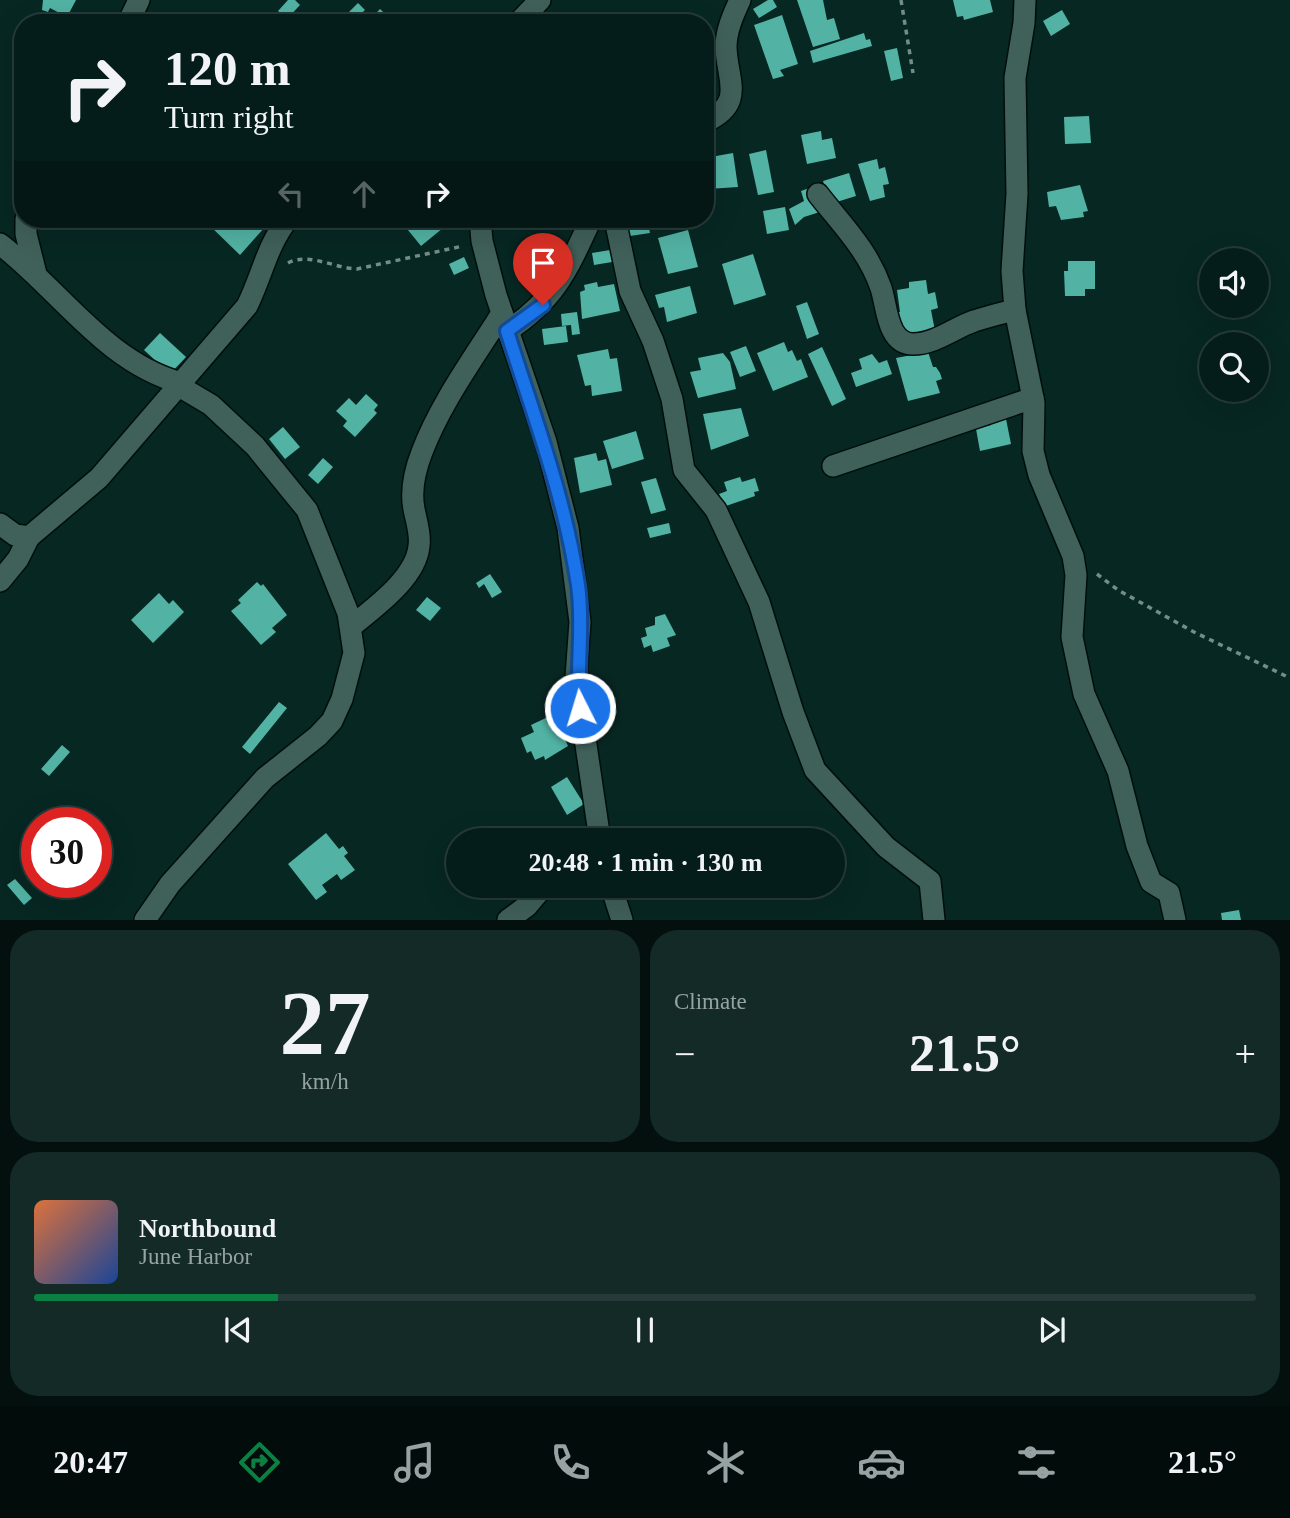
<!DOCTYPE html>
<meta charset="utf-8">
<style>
body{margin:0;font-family:Georgia,serif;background:#132a27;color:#f1f3f6;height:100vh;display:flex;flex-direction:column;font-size:26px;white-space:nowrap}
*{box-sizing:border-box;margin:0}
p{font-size:23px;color:#97a2a2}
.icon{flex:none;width:38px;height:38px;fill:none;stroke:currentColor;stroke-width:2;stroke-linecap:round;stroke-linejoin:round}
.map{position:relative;height:920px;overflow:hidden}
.details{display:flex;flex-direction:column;gap:10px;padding:10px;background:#03100e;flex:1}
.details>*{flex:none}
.banner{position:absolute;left:14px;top:14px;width:700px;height:214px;border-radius:28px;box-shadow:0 7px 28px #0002,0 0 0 2px #263b39;background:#051d1a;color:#f1f3f6;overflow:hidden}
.fabs{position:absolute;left:1199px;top:248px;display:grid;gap:14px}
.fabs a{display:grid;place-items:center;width:70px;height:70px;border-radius:50%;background:#051d1a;box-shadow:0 7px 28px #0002,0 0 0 2px #263b39;font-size:35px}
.speed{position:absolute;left:21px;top:807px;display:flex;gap:14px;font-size:35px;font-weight:700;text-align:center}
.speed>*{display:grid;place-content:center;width:91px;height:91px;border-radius:50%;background:#051d1a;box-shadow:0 7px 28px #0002,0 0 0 2px #263b39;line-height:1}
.speed .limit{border:10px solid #d22;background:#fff;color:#111}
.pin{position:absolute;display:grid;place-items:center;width:60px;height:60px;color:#fff;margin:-72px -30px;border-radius:50% 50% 50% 0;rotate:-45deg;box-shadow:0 0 7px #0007}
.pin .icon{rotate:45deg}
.me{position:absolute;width:77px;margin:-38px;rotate:355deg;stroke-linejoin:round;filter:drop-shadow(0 0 5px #0008)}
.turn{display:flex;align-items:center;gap:24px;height:147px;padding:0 35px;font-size:32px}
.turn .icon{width:91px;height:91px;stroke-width:2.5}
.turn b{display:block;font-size:49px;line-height:60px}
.lanes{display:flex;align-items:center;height:66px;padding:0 35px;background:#0003;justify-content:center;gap:35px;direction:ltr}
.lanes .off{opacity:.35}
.big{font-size:52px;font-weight:700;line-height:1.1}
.details .widget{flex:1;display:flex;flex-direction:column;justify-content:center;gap:10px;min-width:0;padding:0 24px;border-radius:28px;background:#132a27}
.details .dial{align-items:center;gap:0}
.dial b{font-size:91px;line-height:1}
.song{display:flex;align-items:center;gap:21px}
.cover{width:84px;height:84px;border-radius:10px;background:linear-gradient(135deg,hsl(20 70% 55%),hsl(220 70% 35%))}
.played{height:7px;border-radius:4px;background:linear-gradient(90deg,#0b8043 20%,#263b39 20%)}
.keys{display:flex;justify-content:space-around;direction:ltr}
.heat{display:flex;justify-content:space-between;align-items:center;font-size:38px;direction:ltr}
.details .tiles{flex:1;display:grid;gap:10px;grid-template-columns:1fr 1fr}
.widget:last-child{grid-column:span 2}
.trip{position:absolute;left:446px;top:828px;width:399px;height:70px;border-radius:35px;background:#051d1a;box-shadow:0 7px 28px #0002,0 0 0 2px #263b39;font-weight:700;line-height:70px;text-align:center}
.dock{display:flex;height:112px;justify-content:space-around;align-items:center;background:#020c0a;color:#97a2a2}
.dock .icon{width:49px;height:49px}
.dock .current{color:#0b8043}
.dock b{font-size:32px;color:#f1f3f6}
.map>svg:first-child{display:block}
.building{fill:#52b3a4}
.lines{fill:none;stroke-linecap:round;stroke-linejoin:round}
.minor-casing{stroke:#000f0c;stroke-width:24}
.path{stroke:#738d89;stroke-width:3.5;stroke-dasharray:5 5;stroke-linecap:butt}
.minor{stroke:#40605a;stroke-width:21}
.route-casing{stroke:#114b97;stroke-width:18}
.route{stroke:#1a73e8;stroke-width:12}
</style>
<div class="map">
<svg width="1290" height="920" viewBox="0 0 1290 920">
<rect width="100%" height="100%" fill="#072723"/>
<g class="building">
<path d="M43 0H76L67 17 50 8 48 12 42 10Z"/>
<path d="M288 0H295L300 5 287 19 278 11Z"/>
<path d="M768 0H773L777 7 759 18 753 9Z"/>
<path d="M797 0H823L827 20 834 18 840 39 813 47Z"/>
<path d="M953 0H990L993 12 964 20 963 16 957 17Z"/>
<path d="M358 3 365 10 351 23 345 16Z"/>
<path d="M380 9 395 23H367Z"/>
<path d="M1062 10 1070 24 1051 36 1043 21Z"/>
<path d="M782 15 798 64 780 70 784 76 773 79 754 25Z"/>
<path d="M864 33 866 40 870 39 872 46 813 63 810 51Z"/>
<path d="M897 48 903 78 891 81 884 51Z"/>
<path d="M1089 116 1091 143 1065 144 1064 117Z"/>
<path d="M821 131 822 140 832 138 836 158 807 164 801 135Z"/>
<path d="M766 150 774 192 758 195 749 154Z"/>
<path d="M733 153 738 187 708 189 705 158Z"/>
<path d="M877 159 879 169 885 167 889 184 883 185 885 197 870 201 858 164Z"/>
<path d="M849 173 856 196 830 204 823 181Z"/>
<path d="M1080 185 1088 211 1083 212 1084 217 1061 220 1056 206 1049 207 1047 192Z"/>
<path d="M815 186 823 211 804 217 795 225 789 209 804 201 801 191Z"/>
<path d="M785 207 789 230 767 234 763 211Z"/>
<path d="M213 219H256L265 227 240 255 208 224Z"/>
<path d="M399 219H454L421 246Z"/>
<path d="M625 219H671V220L660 222 661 227 649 228 650 233 630 236Z"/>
<path d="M688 230 698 267 668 274 658 238Z"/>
<path d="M616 249 618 261 594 265 592 253Z"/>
<path d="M753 254 766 295 734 305 722 264Z"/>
<path d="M464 257 469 268 454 275 449 264Z"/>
<path d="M1068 261H1095V289H1085V296H1065L1064 271H1068Z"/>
<path d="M926 280 928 294 935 292 938 308 931 310 935 331 904 336 902 322H898L896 312H900L897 290 909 288V282Z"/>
<path d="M597 282 598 287 614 284 620 311 582 319 580 292 585 290 584 285Z"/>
<path d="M690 286 697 313 667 322 664 307 659 308 655 295Z"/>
<path d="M807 302 819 334 807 339 796 306Z"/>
<path d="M577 312 580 334 572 335 571 325 562 326 561 314Z"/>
<path d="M566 326 568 342 544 345 542 329Z"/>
<path d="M160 333 186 357 170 374 144 350Z"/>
<path d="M784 342 788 352 792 350 797 361 801 359 808 377 773 391 757 353Z"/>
<path d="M746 346 756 371 740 377 730 352Z"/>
<path d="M822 347 846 399 832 406 808 354Z"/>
<path d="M608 349 610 359 617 358 622 391 592 396 591 385 585 386 577 355Z"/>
<path d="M928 352 933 367H936L940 373 942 379 936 381 940 393 908 401 896 358Z"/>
<path d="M723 353 730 362 736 389 698 398 690 372 701 370 698 358Z"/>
<path d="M872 354 879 363 887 360 892 374 856 387 851 373 862 369 859 359Z"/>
<path d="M366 394 378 405 374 410 377 413 355 437 343 426 347 421 336 411 349 398 356 405Z"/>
<path d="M741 408 749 436 711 450 703 414Z"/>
<path d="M1005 414 1011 444 980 451 976 429 991 425 990 418Z"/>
<path d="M283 427 300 447 285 459 269 439Z"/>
<path d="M636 431 644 459 612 469 603 441Z"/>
<path d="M596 453 598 461 606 459 612 485 580 493 574 458Z"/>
<path d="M323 458 333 467 318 484 308 475Z"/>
<path d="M740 477 742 482 755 478 759 491 754 492 755 496 723 507 719 494 727 491 724 482Z"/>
<path d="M656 478 666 510 651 514 641 482Z"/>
<path d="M669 523 671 533 650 538 647 528Z"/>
<path d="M490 574 502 592 492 598 484 584 479 588 476 583Z"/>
<path d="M257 582 261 586 263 584 287 615 272 628 276 632 261 645 231 611 241 603 238 600Z"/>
<path d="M159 593 169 604 173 600 184 612 153 643 131 620Z"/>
<path d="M427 597 441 608 430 621 416 610Z"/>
<path d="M665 614 676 635 667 638 670 646 653 652 651 645 644 648 641 638 647 636 645 628 655 625V617Z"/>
<path d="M279 702 287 708 250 754 242 747Z"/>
<path d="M550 716 553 724 557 722 568 746 545 760 544 756 535 760 531 751 527 753 521 738 534 732 531 725Z"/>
<path d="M62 745 70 752 49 776 41 769Z"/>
<path d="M567 777 584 804 567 815 551 787Z"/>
<path d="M326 833 339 849 343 846 348 853 344 856 355 870 341 880 337 874 322 885 327 892 316 900 288 864Z"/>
<path d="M15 879 32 898 24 905 7 885Z"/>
<path d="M1239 910 1241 920H1222L1221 913Z"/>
</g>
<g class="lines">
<defs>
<g id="minor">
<path d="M1025 0 1024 23 1015 78 1017 194 1012 271 1015 310 1034 403 1033 451 1039 475 1073 556 1076 575 1072 637 1084 694 1118 771 1137 846 1151 882 1169 893 1175 920"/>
<path d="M128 23 139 0"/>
<path d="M518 23 540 0"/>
<path d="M705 122C746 103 727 81 726 47 726 31 733 15 740 0"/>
<path d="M818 194C842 225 868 250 881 288 887 306 887 344 913 344 935 344 954 328 974 321 987 317 1001 313 1015 310"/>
<path d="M26 219V234L36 274"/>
<path d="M480 219 482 241 496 295 546 442 568 528 580 622 576 677 600 840"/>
<path d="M615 219 630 291 653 341 672 399 684 470 716 510 759 602 793 712 815 770 886 847 930 881 934 920"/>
<path d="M0 244C60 290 105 362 181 383"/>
<path d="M507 331C555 300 568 269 591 219"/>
<path d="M833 466 1033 398"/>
<path d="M0 524 15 535 29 537 99 478 247 306C262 276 267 245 288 219"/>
<path d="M0 581 18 559 29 537"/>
<path d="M352 626C375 607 416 578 419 546 421 534 416 520 414 509 410 489 415 470 422 452 441 402 474 358 502 313"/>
<path d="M611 886 622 920"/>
<path d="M145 920 170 884 265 778 318 736 332 721 342 699 354 653 348 613 307 510 255 446 211 405 179 386"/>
<path d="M508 920 527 906 544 886"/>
</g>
</defs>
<use href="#minor" class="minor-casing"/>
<g class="path">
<path d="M901 0 913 73"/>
<path d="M288 263C308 252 334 268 357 269L463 246"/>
<path d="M1097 574 1118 590 1194 632 1290 678"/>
</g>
<use href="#minor" class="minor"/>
</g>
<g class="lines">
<defs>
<path id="route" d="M543 305 507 331C534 417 564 494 578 585 584 626 576 667 580 708"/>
</defs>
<use href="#route" class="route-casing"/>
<use href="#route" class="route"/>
</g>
</svg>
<div class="fabs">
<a><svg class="icon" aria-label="sound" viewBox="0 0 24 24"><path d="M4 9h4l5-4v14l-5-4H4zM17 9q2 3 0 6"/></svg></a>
<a><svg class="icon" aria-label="search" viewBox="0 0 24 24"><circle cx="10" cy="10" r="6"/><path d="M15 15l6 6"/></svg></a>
</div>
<div class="speed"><div class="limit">30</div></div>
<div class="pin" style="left:543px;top:305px;background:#d93025"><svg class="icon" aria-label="arrive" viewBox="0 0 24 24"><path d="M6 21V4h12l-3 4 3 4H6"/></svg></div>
<svg class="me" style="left:580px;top:708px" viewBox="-20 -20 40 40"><circle r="17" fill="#1a73e8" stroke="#fff" stroke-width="3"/><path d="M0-11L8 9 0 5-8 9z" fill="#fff"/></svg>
<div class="trip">20:48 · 1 min · 130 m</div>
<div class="banner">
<div class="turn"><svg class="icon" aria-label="right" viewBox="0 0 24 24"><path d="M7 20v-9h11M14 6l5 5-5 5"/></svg><div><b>120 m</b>Turn right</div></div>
<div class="lanes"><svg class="icon off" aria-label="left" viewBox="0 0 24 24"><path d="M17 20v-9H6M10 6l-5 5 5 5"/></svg><svg class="icon off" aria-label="ahead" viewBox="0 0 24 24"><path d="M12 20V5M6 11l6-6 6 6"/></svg><svg class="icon" aria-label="right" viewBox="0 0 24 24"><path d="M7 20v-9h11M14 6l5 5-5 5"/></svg></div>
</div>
</div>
<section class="details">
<div class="tiles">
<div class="widget dial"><b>27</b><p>km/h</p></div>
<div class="widget"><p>Climate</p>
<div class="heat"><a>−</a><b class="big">21.5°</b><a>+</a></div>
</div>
<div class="widget">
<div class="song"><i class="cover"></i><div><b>Northbound</b><p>June Harbor</p></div></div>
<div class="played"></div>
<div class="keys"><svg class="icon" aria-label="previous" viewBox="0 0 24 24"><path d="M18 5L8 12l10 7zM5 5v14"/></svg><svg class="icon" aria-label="pause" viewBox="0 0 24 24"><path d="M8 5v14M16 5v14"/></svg><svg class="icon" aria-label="next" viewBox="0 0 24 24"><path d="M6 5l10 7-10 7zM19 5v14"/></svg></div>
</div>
</div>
</section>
<nav class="dock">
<b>20:47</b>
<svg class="icon current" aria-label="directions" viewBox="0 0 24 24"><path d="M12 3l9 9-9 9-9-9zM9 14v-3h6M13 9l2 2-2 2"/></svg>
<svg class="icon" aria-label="music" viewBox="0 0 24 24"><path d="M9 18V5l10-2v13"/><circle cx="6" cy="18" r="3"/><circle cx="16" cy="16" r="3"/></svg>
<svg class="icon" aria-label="phone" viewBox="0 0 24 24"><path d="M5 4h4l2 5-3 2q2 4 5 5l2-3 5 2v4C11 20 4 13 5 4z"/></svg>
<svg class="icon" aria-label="climate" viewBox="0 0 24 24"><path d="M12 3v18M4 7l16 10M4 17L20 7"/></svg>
<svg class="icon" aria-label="car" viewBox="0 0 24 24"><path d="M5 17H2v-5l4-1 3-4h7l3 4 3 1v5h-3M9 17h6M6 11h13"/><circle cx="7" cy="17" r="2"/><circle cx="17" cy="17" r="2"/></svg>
<svg class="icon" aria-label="filters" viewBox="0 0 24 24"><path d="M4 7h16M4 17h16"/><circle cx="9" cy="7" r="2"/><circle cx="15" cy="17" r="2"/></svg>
<b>21.5°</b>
</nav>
